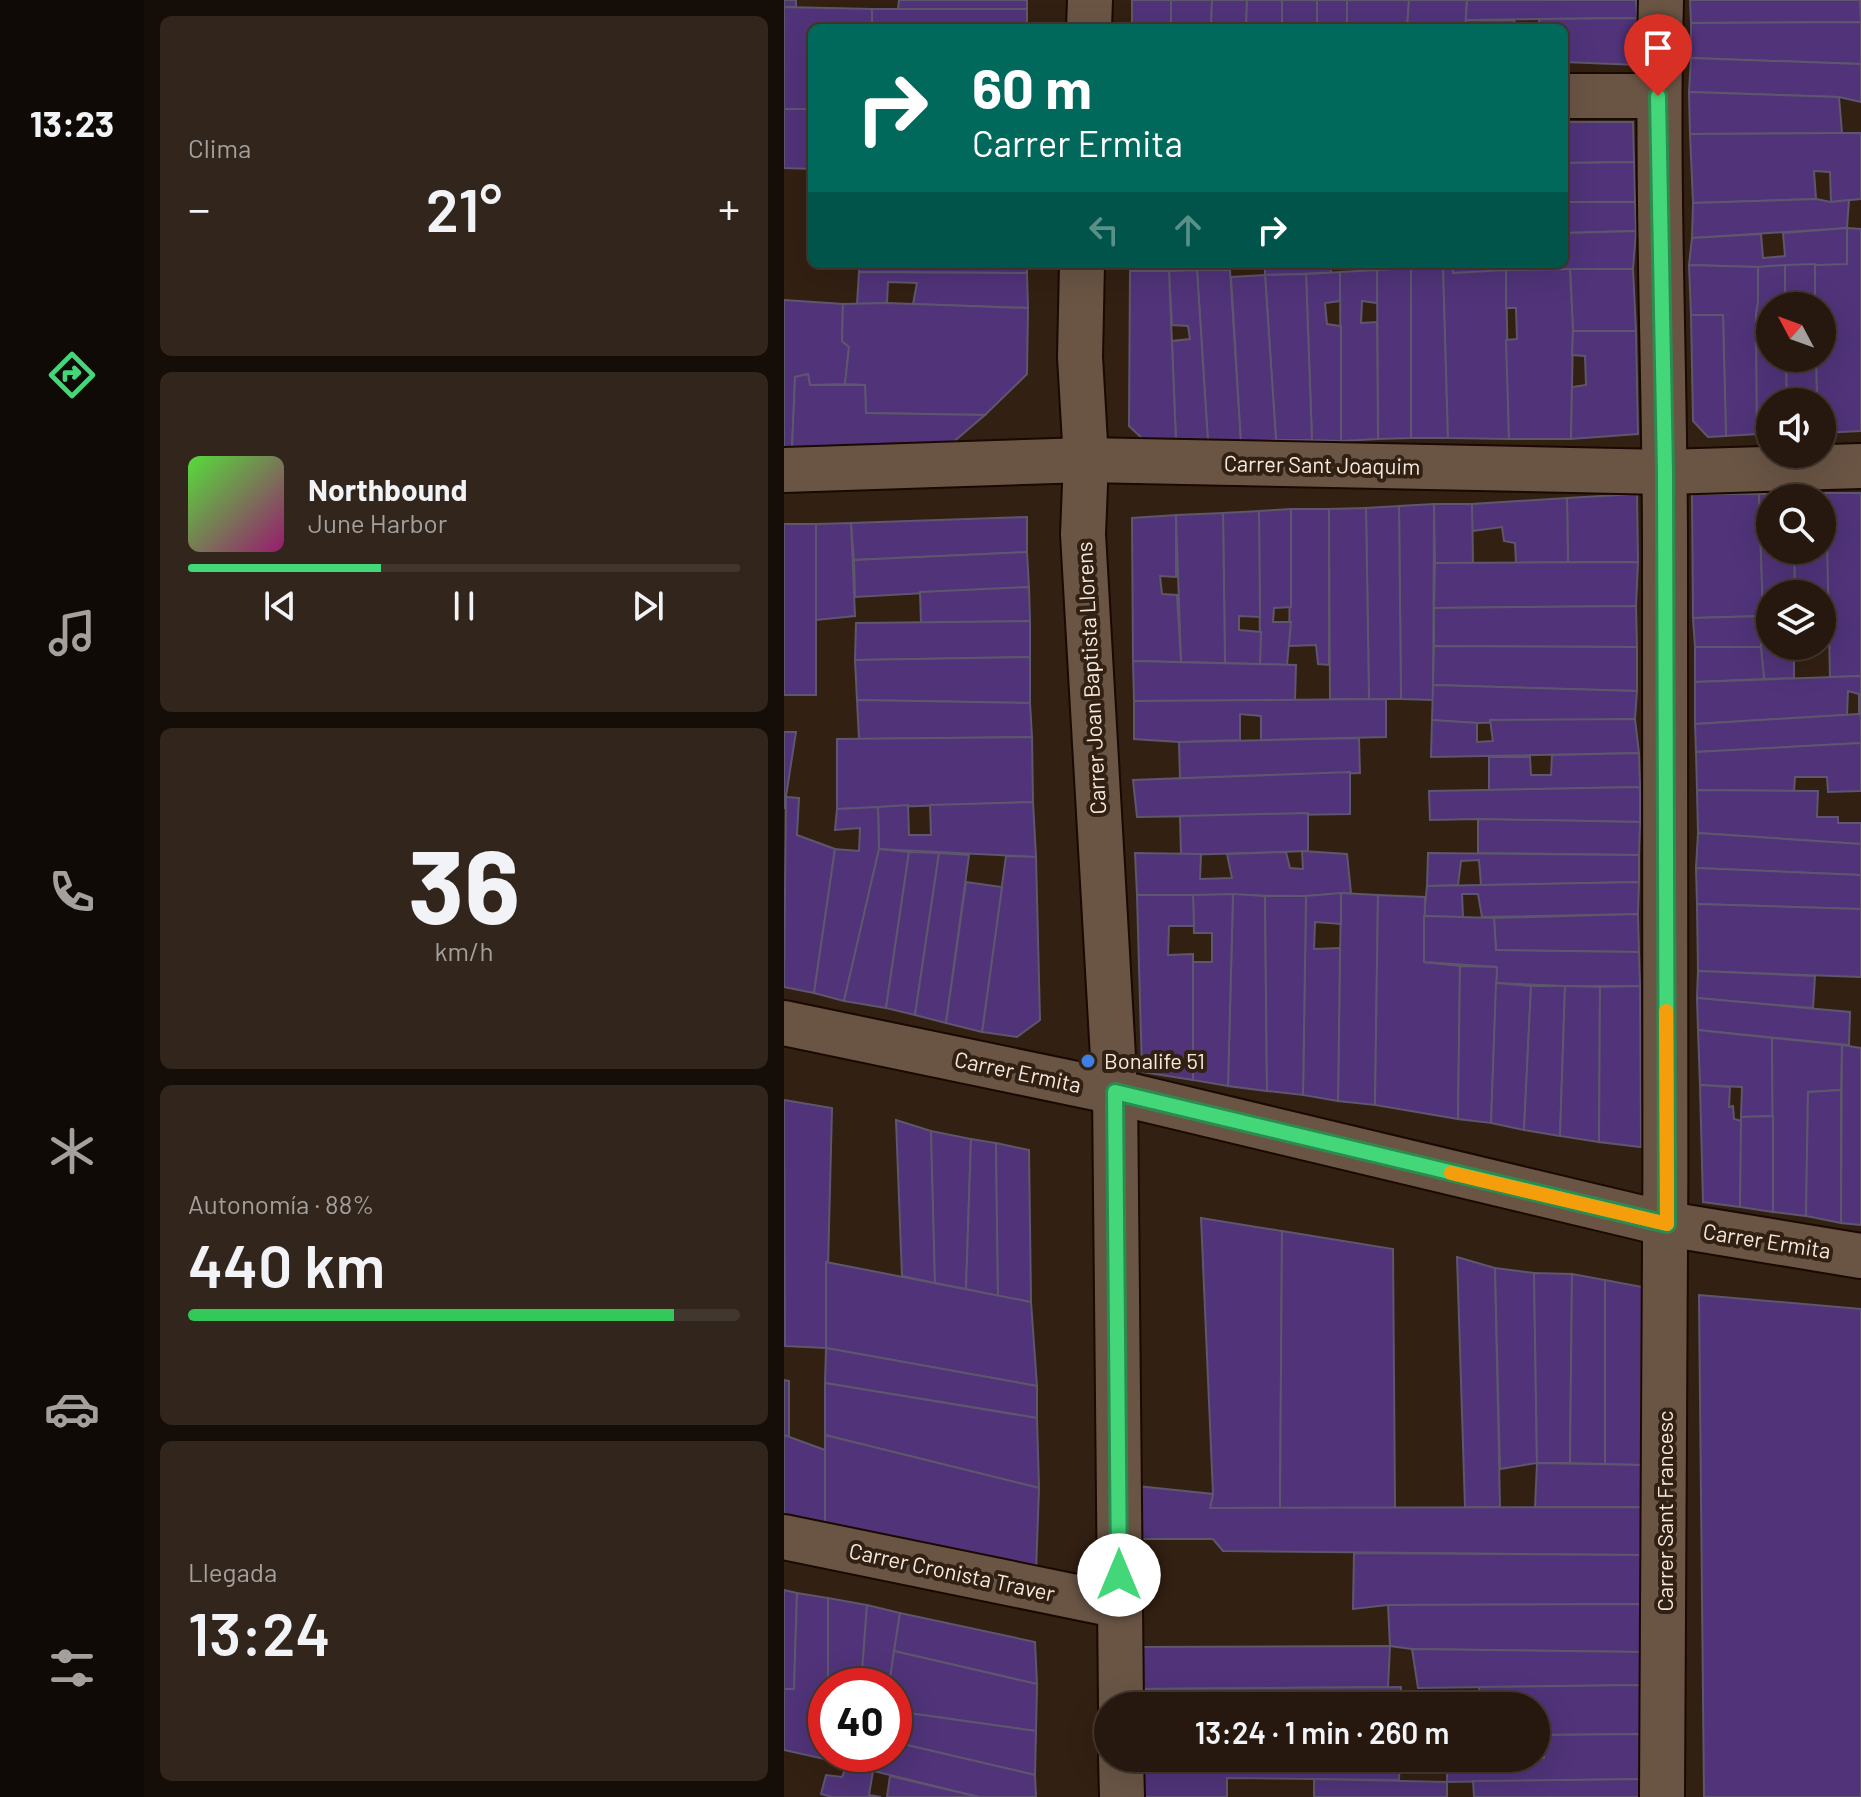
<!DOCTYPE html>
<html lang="es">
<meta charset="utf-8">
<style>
body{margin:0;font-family:Barlow,sans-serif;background:#32251c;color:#f1f3f6;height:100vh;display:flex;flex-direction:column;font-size:30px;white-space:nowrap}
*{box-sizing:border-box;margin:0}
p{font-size:26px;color:#a4a09e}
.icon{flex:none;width:44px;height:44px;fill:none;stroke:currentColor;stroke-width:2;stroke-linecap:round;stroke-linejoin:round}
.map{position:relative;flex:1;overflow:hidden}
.side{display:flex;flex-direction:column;gap:16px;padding:16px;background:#150d08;width:640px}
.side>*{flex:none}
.guide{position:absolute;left:24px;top:24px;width:760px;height:244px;border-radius:12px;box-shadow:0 8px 32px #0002,0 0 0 2px #42372e;background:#00695c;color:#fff;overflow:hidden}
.needle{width:52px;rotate:311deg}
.buttons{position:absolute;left:972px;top:292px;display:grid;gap:16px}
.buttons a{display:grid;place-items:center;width:80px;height:80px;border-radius:50%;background:#26180e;box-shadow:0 8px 32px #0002,0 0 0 2px #42372e;font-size:40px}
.speed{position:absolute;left:24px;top:1668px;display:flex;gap:16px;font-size:40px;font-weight:700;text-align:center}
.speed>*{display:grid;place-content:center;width:104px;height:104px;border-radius:50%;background:#26180e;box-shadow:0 8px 32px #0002,0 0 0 2px #42372e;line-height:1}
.speed .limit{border:12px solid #d22;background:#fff;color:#111}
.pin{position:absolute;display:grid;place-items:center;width:68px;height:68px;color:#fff;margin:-82px -34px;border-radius:50% 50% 50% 0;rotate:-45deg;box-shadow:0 0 8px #0007}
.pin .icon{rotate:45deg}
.me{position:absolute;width:88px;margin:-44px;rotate:0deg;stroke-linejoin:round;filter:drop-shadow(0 0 6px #0008)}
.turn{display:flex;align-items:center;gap:28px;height:168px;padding:0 32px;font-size:36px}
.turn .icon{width:104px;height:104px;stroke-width:2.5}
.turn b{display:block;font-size:56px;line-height:68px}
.lanes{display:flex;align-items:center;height:76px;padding:0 32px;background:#0003;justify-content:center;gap:40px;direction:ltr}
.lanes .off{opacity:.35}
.big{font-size:60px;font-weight:600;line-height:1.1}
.side .card{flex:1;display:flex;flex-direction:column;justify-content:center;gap:12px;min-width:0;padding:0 28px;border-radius:12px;background:#32251c}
.side .dial{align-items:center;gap:0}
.dial b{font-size:104px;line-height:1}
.song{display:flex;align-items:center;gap:24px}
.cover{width:96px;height:96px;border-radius:12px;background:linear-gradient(135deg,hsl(110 70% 55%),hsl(320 70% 35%))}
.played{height:8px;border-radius:4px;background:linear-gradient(90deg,#44d77a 35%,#42372e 35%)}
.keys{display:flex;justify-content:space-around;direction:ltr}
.heat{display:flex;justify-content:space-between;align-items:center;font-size:44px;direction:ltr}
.charge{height:12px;border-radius:6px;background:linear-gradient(90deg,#34c759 88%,#42372e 0)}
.trip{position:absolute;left:310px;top:1692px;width:456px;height:80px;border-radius:40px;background:#26180e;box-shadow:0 8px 32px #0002,0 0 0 2px #42372e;font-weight:600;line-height:80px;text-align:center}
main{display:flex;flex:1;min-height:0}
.menu{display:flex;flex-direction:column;width:144px;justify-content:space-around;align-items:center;background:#0f0a06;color:#a4a09e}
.menu .icon{width:56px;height:56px}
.menu .on{color:#44d77a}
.menu b{font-size:36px;color:#f1f3f6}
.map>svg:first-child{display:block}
.building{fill:#503379;stroke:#5e566d;stroke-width:2}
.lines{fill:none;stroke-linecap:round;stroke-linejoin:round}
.minor-casing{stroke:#1a0900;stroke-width:48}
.tertiary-casing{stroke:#1a0900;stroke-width:48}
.minor{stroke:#6a5545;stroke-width:44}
.tertiary{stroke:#6a5545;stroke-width:44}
.route-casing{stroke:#2c8c4f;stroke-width:20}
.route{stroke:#44d77a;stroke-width:14}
.slow{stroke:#f59e0b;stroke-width:14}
.shop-dot{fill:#3f7fe0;stroke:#322012;stroke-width:3}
.labels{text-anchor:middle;stroke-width:8;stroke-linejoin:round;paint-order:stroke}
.street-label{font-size:22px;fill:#f5e9e0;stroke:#322012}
.poi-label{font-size:22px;fill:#f5e9e0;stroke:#322012;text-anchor:start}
</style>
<main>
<nav class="menu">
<b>13:23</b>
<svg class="icon on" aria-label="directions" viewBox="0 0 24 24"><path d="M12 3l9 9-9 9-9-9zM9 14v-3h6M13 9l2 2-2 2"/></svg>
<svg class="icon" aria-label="music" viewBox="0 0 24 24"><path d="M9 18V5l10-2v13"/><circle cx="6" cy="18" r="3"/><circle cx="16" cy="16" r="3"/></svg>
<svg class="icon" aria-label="phone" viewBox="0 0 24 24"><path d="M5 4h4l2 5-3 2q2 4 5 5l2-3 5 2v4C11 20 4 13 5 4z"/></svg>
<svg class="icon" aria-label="climate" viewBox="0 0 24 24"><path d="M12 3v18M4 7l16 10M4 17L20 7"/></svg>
<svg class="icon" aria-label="car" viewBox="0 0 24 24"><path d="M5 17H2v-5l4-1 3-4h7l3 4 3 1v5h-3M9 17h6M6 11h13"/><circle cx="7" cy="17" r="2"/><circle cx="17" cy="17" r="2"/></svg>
<svg class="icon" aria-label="filters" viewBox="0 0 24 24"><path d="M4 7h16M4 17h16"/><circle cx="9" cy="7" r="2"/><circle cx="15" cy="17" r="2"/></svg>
</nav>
<section class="side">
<div class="card"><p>Clima</p>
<div class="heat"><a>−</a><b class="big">21°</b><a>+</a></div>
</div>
<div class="card">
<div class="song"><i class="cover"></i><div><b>Northbound</b><p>June Harbor</p></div></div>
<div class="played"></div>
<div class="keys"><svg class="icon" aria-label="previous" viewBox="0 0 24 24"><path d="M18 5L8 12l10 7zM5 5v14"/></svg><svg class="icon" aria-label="pause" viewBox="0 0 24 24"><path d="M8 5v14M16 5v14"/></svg><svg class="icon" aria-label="next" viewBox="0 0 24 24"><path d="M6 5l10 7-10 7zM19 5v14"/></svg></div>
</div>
<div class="card dial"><b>36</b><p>km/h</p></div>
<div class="card"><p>Autonomía · 88%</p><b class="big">440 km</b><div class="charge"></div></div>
<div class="card"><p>Llegada</p><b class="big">13:24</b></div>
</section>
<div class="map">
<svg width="1077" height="1797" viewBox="0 0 1077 1797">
<rect width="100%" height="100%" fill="#322012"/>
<g class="building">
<rect x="0" y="0" width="12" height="7"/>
<path d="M115 0H243V9H114Z"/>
<rect x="348" y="0" width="39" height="28"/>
<path d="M387 0H428L427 28H387Z"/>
<path d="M428 0H463L462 28H427Z"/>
<path d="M463 0H498V28H462Z"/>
<rect x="498" y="0" width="35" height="28"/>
<rect x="533" y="0" width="30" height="28"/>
<path d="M563 0H625L623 28H563Z"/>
<path d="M625 0H683L681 28H623Z"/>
<path d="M683 0H852L853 18 682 20Z"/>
<path d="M906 0H1076L1077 22 907 23Z"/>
<path d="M0 7 88 9V28H28V109H0Z"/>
<rect x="88" y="9" width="155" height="19"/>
<path d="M853 18 854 65 780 62V28H756L755 19Z"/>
<path d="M682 20H730L732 28H681Z"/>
<path d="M1077 22V64L907 58V23Z"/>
<path d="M907 58 1077 64V102L1055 97 905 92Z"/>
<path d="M905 92 1055 97 1058 133 906 134Z"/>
<path d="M0 109H28V169L0 168Z"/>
<path d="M780 122H849L850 162 780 163Z"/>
<path d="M1058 133H1077V199L1047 202 1046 172 1030 171 1032 199 909 203 906 134Z"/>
<path d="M850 162 851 202H780V163Z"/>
<path d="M1032 199 1047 202 1065 200 1063 228 908 238 909 203Z"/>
<path d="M780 202H851L852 231 780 233Z"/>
<path d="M1063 228 1077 229V431L1038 433V402H1033L1032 358H1038V306H1031V264H1063Z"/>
<path d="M1063 228V264L974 267 905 265 908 238 977 234 979 258 1001 256 999 233Z"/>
<path d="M852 231 849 269 669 273V264H780V233Z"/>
<path d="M75 264H243V273L75 272Z"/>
<path d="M346 264H412L413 270 346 271Z"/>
<path d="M481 264H547V273L481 275Z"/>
<path d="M586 264H619V268L586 270Z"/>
<path d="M619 264H669L659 265 664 438H627V268H619Z"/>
<path d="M669 264V273L722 270 725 439 664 438 659 265Z"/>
<path d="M1031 264V306H1001V265Z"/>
<path d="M905 265 974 267V302L972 314 973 434 942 436 939 315H907Z"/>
<path d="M1001 265V306H986V358H1002L1003 402H986V434H973L972 314 974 302V267Z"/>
<path d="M627 268V438L594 439 593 270Z"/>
<path d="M786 269H849L852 331H789Z"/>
<path d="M786 269 789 331 787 439H725L722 340 733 339 732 308H722V270Z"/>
<path d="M413 270H446L457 442H424Z"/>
<path d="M413 270 424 442H392L388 341 406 339 404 326 388 325 385 271Z"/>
<path d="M593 270V303L578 301 577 323 593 322 594 439 557 441 556 272Z"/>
<path d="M346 271H385L392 442H362L345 426Z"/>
<path d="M75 272 243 273 244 308 129 304 133 283 104 282 103 303 73 304Z"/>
<path d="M556 272V301L541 303 543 324 557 326V441L528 440 522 274Z"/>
<path d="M522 274 528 440H492L481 275Z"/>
<path d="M481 275 492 440 457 442 447 277Z"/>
<path d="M0 300 59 304 58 341 65 347 61 384 26 385 24 374 11 377 8 449 0 448Z"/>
<path d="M103 303 244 308 243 374 201 415 82 413 81 385 61 384 65 347 58 341 59 304Z"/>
<path d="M907 315H939L942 436 924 437 909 421Z"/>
<path d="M789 331H852L854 434 787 439 788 387 802 385 801 356 788 355Z"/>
<path d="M1002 358H1032L1033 402H1003Z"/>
<path d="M24 374 26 385H81L82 413 201 415 167 444 8 449 11 377Z"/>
<path d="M1042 493 1046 606 1038 607V594H1011L1010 550H1038V498H1009V494Z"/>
<path d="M1042 493H1077V676L1046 677Z"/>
<path d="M853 494 854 562H784L783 498Z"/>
<path d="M908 494H975L979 616 909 618Z"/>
<path d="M975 494H1009V498H986V550H1010L1011 594H986V646H1010V678L980 679 977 647 979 616Z"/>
<path d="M783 498 784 562 732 563 731 543 720 541 718 527 688 531V504Z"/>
<path d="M650 504H688L689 563H651Z"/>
<path d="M650 504 649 700 617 699 615 506Z"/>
<path d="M615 506 617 699H585L582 508Z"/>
<path d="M582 508 585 699H546L545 509Z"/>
<path d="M507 509H545V665L534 664 532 645 505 646Z"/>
<path d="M507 509V607L490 608 489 622H507L503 665 476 664 475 511Z"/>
<path d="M475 511 476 617 455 616V630L477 632 476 664 441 663 439 513Z"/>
<path d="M439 513 441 663 397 662 392 515Z"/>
<path d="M392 515V577L376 576 378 594 393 595 397 662 349 661 348 518Z"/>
<path d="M243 517V552L70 560 67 523Z"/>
<path d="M67 523 71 616 32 620V524Z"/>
<rect x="0" y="524" width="32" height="171"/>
<path d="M243 552 245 587 71 597 70 560Z"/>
<path d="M854 562 852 606 650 608 651 563Z"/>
<path d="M245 587 246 621 137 623 136 592Z"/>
<path d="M852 606 853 647 650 646V608Z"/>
<path d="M979 616 977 647H911L909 618Z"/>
<path d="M246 621V657L71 660 72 623Z"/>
<path d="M650 646 853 647V691L649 685Z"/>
<path d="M911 647H977L980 679 911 682Z"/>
<path d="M246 657V703L73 700 71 660Z"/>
<path d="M349 661 512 665 511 700 350 701Z"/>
<path d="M1077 676V714H1075V694L1064 691 1063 715 911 724V682Z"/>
<path d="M649 685 853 691 851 719 693 723 648 720Z"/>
<path d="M602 699V737L477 740V716L456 714V740L395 742 350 739V701Z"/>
<path d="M73 700 246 703 248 737 75 739Z"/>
<path d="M1075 714H1077V743L912 752 911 724Z"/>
<path d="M851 719 855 753 647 757 648 720 693 723V742L709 741 706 720Z"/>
<path d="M0 732H12L0 809Z"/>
<path d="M248 737 249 802 53 809V739Z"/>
<path d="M575 738 576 773 396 779 395 742Z"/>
<path d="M1077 743V791L1044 792 1043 777H1011L1010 791 913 790 912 752Z"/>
<path d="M855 753 856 787 705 790V757H746L747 775H767L768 755Z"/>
<path d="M566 772V814L353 817 349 780Z"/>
<path d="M856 787V822L694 819 646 820 645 791Z"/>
<path d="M913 790 1034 791 1033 817H1054V823H1077V844L914 833Z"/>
<path d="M2 797 15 798 13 835 51 849 30 993 0 987Z"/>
<path d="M249 802 252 857 95 849 94 807 124 805 125 835H147L146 805Z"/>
<path d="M94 807 95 849 60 1001 30 993 51 849 75 851 76 828 51 830 53 809Z"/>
<path d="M524 813V851L397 855 396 816Z"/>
<path d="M694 819 856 822 855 855 694 853Z"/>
<path d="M914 833 1077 844V875L912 868Z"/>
<path d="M95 849 125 852 102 1008 60 1001Z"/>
<path d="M518 851 563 854 567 893 522 896 353 895 351 853 417 854 416 879 448 878 443 854 502 852 506 868 519 869Z"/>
<path d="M125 852 155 853 131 1015 102 1008Z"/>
<path d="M155 853 185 855 162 1023 131 1015Z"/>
<path d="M644 853 855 855V882L697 885 695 860 677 861 674 885 643 886Z"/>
<path d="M222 856 252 857 256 1020 233 1037 198 1032Z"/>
<path d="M912 868 1077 875V909L913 904Z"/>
<path d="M182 882 218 887 198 1032 162 1023Z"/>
<path d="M855 882 854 914 698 917 694 894H678L679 917 640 916 643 886Z"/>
<path d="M557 893 594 895 591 1105 554 1101Z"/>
<path d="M557 893V924L531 922 530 949 556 948 554 1101 519 1095 522 896Z"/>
<path d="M449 894 481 896 483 1091 444 1086Z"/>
<path d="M449 894 444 1086 409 1080V962H428V933H410L409 895Z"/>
<path d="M353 895H409L410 926H385L384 955 409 954V1080L358 1072Z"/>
<path d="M594 895 641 897 640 962 676 966 674 1119 591 1105Z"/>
<path d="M481 896H522L519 1095 483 1091Z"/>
<path d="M913 904 1077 909V977L914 971Z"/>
<path d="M854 914 855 952 712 950 710 918Z"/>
<path d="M640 916 710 918 712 950 855 952 856 986H781L712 983 713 967 640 962Z"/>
<path d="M676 966 713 967 707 1123 674 1119Z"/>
<path d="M914 971 1031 976 1029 1008 913 998Z"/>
<path d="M712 983 747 986 740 1130 707 1123Z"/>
<path d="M747 986H781L776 1136 740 1130Z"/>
<path d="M781 986 816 987 815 1142 776 1136Z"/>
<path d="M856 986 857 1147 815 1142 816 987Z"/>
<path d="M913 998 1066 1012 1065 1045 914 1030Z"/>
<path d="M914 1030 988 1038 989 1116 957 1117 958 1087 916 1085Z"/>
<path d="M988 1038 1058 1045 1057 1090 1024 1092 1022 1216 989 1212Z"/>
<path d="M1058 1045 1077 1048V1225L1057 1223Z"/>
<path d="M916 1085 946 1087 945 1107 949 1106 950 1119 958 1121 956 1207 919 1202Z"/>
<path d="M1057 1090V1223L1022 1216 1024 1092Z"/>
<path d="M0 1100 48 1108 42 1348 1 1346Z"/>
<path d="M989 1116V1212L956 1207 957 1117Z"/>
<path d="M112 1120 147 1131 151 1283 118 1276Z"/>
<path d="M147 1131 187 1139 182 1289 151 1283Z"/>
<path d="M187 1139 212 1143 214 1296 182 1289Z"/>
<path d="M212 1143 245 1150 247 1302 214 1296Z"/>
<path d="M417 1218 498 1231 496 1508H426L429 1494Z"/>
<path d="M498 1231 609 1249 611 1508H496Z"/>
<path d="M673 1257 711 1268 716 1507H681Z"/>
<path d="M42 1262 247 1302 253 1386 42 1348Z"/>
<path d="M711 1268 750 1273 753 1463 716 1469Z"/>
<path d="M750 1273 788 1274 786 1463H753Z"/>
<path d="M788 1274 821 1280V1464L786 1463Z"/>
<path d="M821 1280 858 1287 857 1465 821 1464Z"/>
<path d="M915 1295 1077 1309V1797H920Z"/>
<path d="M42 1348 253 1386V1418L41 1383Z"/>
<path d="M0 1380 5 1381V1437L0 1435Z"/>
<path d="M41 1383 253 1418 255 1488 41 1435Z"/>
<path d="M0 1435 41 1450V1524L0 1516Z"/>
<path d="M41 1435 255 1488 252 1573 41 1524Z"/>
<path d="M753 1463 857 1465 858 1507H751Z"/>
<path d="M353 1486 429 1494 426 1508 858 1507 856 1555 439 1551 429 1539H354Z"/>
<path d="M570 1553 856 1555 862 1604 604 1605 569 1609Z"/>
<path d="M0 1590 13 1593 10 1689H0Z"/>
<path d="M13 1593 44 1598V1686L42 1695 31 1693V1728L42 1730V1754H44L45 1760 0 1750V1689H10Z"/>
<path d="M44 1598 83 1605 77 1686H44Z"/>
<path d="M862 1604 861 1652 628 1649 606 1646 604 1605Z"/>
<path d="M83 1605 116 1613 105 1686H77Z"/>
<path d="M116 1613 251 1642 253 1684 110 1651Z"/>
<path d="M606 1646 604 1687 353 1689 351 1647Z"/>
<path d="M628 1649 861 1652 857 1685 634 1688Z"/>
<path d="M110 1651 253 1684 252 1731 110 1711V1686H105Z"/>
<path d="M857 1685 860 1734 752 1735V1706H697L695 1687Z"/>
<path d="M617 1687V1706H353V1689Z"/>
<path d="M110 1711 252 1731 251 1775 110 1742Z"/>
<path d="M860 1734V1779L663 1782V1758H760L759 1735Z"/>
<path d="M110 1742 251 1775 252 1797H195L45 1760 44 1754H110Z"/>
<path d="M353 1758H616L615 1780 443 1778V1797H353Z"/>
<path d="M63 1765 89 1771 85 1795 97 1797H48L37 1794 42 1775 58 1777Z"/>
<path d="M106 1776 195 1797H103Z"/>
<path d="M530 1779 663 1782V1797H530Z"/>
<path d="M860 1779V1797H690L689 1781Z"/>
</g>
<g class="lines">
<defs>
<g id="minor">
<path d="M877 0C872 184 881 367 881 551 882 966 882 1382 878 1797"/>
<path d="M780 96H874"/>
<path d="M0 470 302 460 881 472 1077 466"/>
<path d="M0 1023 331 1092 883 1224 1077 1256"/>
<path d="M0 1537 336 1606"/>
</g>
<g id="tertiary">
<path d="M305 28 306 0"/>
<path d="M298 264 296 357 302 460 299 534 331 1092 337 1706"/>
<path d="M337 1758 338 1797"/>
</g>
</defs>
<use href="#minor" class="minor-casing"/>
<use href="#tertiary" class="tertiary-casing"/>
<use href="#minor" class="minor"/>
<use href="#tertiary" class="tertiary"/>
</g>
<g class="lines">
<defs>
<path id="route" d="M335 1575 331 1092 883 1224 881 472 874 96"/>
</defs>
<use href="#route" class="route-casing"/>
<use href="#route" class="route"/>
<path class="slow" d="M667 1173 883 1224 882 1011"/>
</g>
<circle class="shop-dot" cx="304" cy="1061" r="8"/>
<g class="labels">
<g class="street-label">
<text transform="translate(538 465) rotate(1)" y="8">Carrer Sant Joaquim</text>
<text transform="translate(307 678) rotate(-93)" y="8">Carrer Joan Baptista Llorens</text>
<text transform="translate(234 1072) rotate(12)" y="8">Carrer Ermita</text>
<text transform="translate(983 1241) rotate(9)" y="8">Carrer Ermita</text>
<text transform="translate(881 1511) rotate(-90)" y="8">Carrer Sant Francesc</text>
<text transform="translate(168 1572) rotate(12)" y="8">Carrer Cronista Traver</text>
</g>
<g class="poi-label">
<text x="320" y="1069">Bonalife 51</text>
</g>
</g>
</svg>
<div class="buttons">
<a><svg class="needle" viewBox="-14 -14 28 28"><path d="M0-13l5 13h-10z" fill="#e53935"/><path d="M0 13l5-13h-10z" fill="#a4a09e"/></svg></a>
<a><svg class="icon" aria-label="sound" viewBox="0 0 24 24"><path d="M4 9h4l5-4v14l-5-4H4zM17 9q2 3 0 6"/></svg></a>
<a><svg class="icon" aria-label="search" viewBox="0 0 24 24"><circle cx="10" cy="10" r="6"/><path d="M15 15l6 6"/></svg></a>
<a><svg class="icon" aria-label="layers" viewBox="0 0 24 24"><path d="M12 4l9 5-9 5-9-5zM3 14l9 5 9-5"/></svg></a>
</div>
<div class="speed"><div class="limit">40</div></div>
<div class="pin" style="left:874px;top:96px;background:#d93025"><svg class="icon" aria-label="arrive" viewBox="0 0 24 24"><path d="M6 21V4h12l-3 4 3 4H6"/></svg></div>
<svg class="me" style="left:335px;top:1575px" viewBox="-20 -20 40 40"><circle r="19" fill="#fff"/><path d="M0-13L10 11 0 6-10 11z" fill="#44d77a"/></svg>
<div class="trip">13:24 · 1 min · 260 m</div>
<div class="guide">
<div class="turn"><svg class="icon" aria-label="right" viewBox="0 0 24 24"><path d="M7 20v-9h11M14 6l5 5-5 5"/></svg><div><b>60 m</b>Carrer Ermita</div></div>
<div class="lanes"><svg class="icon off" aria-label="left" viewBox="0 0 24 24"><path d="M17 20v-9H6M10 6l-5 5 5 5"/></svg><svg class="icon off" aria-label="ahead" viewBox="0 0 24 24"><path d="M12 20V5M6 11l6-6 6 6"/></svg><svg class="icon" aria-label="right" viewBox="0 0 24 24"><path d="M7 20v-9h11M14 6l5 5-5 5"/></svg></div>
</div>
</div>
</main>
